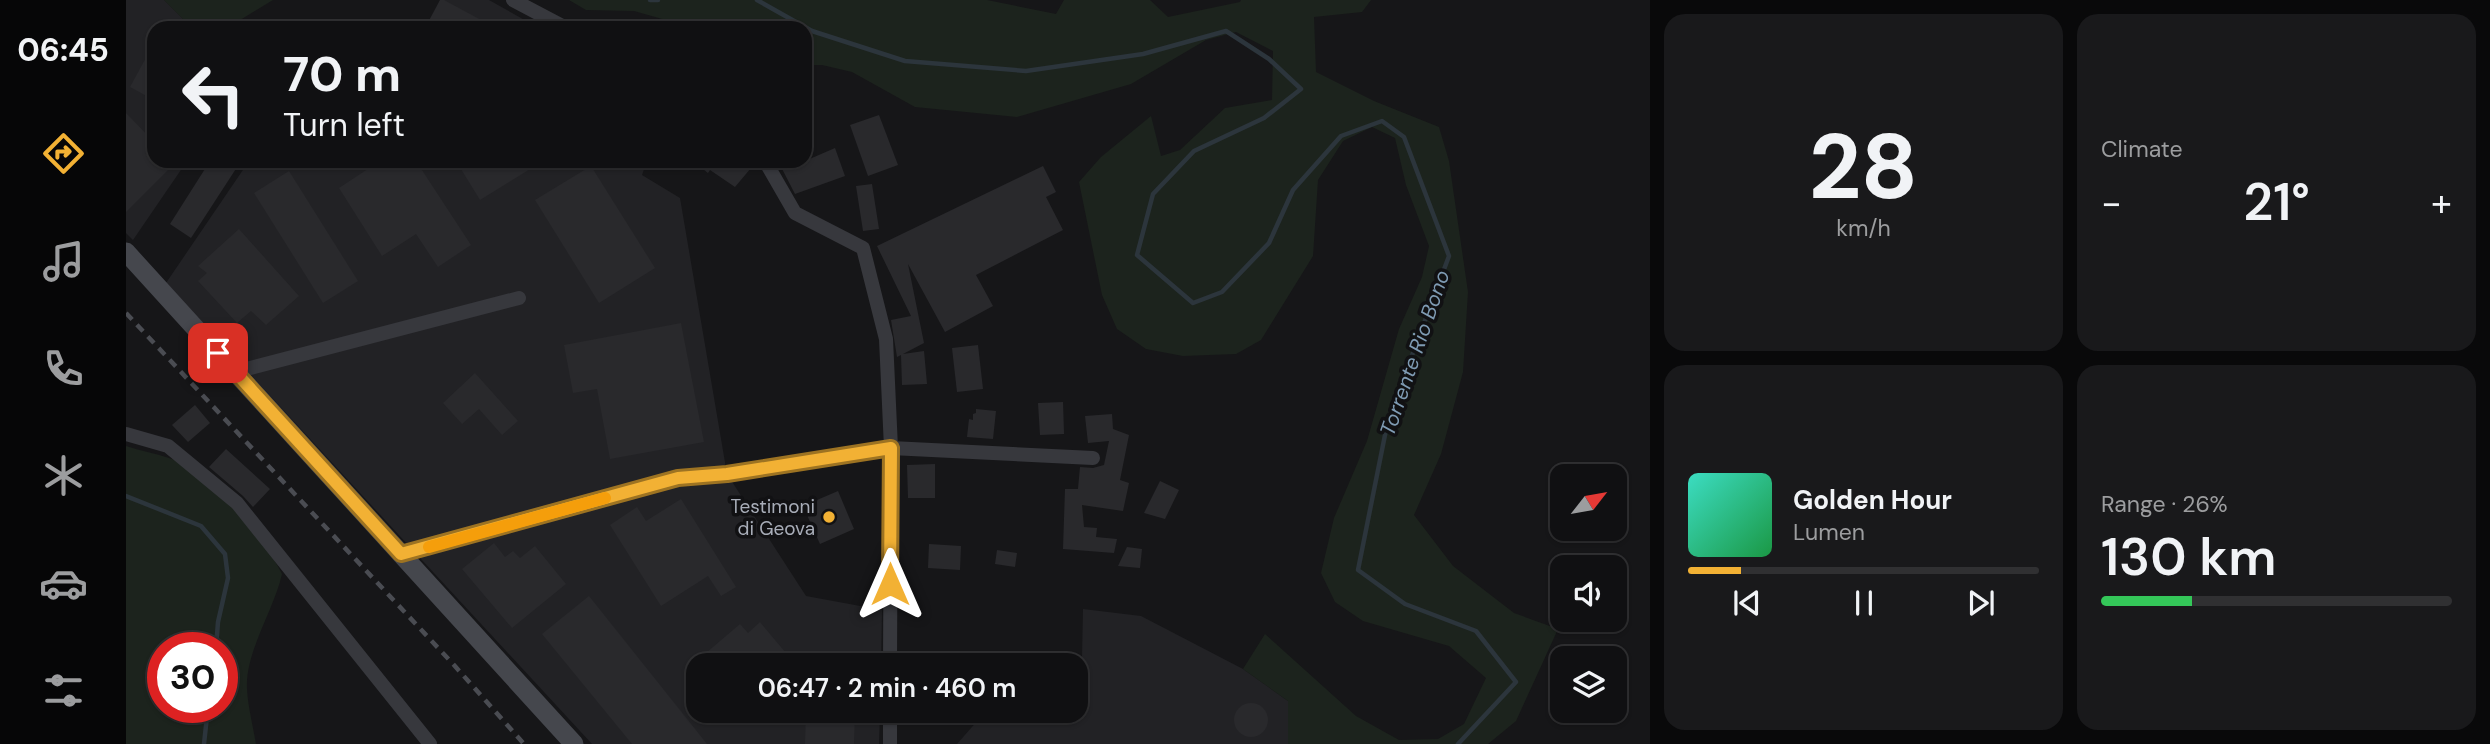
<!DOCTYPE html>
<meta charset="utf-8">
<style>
body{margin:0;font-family:"DM Sans",sans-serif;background:#19191b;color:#f1f3f6;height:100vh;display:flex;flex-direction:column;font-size:26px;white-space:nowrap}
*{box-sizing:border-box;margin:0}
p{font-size:23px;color:#9c9d9f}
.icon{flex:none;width:38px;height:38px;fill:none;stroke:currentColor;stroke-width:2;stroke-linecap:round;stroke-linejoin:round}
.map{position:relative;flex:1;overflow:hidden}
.panel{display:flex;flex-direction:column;gap:14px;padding:14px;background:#09090a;width:840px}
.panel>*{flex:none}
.hud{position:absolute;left:21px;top:21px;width:665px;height:147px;border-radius:21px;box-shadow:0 2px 5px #0004,0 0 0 2px #303032;background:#101012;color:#f1f3f6;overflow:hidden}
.needle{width:46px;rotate:59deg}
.fabs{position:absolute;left:1424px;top:464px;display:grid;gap:14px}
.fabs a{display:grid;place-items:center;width:77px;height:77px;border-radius:14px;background:#101012;box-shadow:0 2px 5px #0004,0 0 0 2px #303032;font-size:35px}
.speed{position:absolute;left:21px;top:632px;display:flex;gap:14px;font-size:35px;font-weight:700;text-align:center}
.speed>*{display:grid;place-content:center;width:91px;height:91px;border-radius:50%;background:#101012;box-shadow:0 2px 5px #0004,0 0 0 2px #303032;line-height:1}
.speed .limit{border:10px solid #d22;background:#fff;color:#111}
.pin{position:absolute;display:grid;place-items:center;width:60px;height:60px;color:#fff;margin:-30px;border-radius:14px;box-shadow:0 4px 10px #0006}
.me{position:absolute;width:77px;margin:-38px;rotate:0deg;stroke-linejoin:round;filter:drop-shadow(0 0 5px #0008)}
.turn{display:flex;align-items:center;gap:24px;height:147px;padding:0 21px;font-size:32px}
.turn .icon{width:91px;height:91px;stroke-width:2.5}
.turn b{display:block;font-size:49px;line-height:60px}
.big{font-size:52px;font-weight:600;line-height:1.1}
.panel .widget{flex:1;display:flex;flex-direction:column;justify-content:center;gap:10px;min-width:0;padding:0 24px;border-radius:21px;background:#19191b}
.panel .dial{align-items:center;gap:0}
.dial b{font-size:91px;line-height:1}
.song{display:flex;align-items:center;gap:21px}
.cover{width:84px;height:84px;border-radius:10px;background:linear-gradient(135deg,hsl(170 70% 55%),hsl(140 70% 35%))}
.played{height:7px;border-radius:4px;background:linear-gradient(90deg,#f2b134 15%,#303032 15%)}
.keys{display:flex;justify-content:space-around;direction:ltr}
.heat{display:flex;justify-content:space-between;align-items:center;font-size:38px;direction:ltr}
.charge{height:10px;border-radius:5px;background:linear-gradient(90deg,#34c759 26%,#303032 0)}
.panel .tiles{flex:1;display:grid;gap:14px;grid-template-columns:repeat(2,1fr)}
.trip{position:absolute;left:560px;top:653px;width:402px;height:70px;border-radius:21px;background:#101012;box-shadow:0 2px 5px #0004,0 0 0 2px #303032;font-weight:600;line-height:70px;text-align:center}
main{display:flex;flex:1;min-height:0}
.menu{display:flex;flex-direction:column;width:126px;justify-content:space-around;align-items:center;background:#060607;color:#9c9d9f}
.menu .icon{width:49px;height:49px}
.menu .current{color:#f2b134}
.menu b{font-size:32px;color:#f1f3f6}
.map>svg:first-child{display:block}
.built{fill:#222225}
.green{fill:#1c231d;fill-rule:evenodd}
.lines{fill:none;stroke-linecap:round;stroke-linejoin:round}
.stream{stroke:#2c353c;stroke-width:4.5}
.building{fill:#29292c}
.street{stroke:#37383d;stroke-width:14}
.secondary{stroke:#45474d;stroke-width:19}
.rail{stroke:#4a4c52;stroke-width:4.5;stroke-dasharray:9 7;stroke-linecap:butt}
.route-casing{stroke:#9d7322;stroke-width:18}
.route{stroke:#f2b134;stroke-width:12}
.slow{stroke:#f59e0b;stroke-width:12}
.poi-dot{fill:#f2b134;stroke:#111113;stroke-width:2.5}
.labels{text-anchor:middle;stroke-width:7;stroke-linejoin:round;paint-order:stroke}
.poi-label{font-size:19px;fill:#a8adb8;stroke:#111113;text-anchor:end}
.water-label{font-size:21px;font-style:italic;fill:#7f9bb3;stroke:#111113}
</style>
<main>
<nav class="menu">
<b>06:45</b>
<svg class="icon current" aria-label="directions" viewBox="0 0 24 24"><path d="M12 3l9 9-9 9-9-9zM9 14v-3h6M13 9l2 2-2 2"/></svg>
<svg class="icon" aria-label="music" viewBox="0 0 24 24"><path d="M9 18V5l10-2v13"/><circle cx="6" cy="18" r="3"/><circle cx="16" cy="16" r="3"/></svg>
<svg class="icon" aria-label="phone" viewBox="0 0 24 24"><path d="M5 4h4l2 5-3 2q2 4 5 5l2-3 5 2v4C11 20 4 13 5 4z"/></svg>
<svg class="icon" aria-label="climate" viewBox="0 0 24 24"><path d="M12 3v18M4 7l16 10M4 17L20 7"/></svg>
<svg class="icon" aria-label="car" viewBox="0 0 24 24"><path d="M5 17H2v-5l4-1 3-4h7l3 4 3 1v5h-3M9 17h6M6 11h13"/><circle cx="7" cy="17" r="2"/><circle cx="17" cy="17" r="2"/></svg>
<svg class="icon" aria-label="filters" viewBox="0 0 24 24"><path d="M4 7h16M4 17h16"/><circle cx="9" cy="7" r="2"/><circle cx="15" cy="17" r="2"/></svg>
</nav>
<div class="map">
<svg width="1524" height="744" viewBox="0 0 1524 744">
<rect width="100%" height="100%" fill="#161618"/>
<g class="built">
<path d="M0 0H38L66 28H28V161H61L7 240 0 233Z"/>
<path d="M314 0H363L413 28H305Z"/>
<path d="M123 161H521L516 175 554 198 601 474 680 596 756 610 755 665H572V710L754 711 753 744H466L40 283Z"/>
<path d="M957 609 1015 616 1117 669 1162 701V744H831L860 711 950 710V665H941L956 658Z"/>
</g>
<g class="green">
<path d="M38 0H147L101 28H66Z"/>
<path d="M443 0H861L930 14 938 0H1024L1042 17 1114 2 1115 0H1245L1236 12 1188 17 1190 72 1248 101 1313 127 1323 161 1342 292 1337 372 1315 454 1288 515 1327 566 1388 613 1432 629 1390 721 1362 744H1162V701L1117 669 1139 634 1230 716 1273 740 1312 739 1338 724 1360 678 1323 646 1237 621 1209 602 1195 573 1208 518 1241 441 1273 329 1296 277 1303 246 1280 185 1269 138 1246 127 1217 141 1192 180 1187 256 1135 340 1110 354 1057 356 1020 349 991 329 976 295 953 182 975 157 1025 116 1035 156 1054 150 1099 108 1146 100 1147 51 1110 32 1080 40 1005 84 891 117 789 107 726 72 696 65H679V28H593L554 24 508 11 460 10Z"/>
<path d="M0 446C14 451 29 453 43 458 86 473 136 534 156 574 148 610 119 652 121 689 122 707 127 726 130 744H0ZM37 648H96V707H37Z"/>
</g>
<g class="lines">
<g class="stream">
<path d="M524 0H532"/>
<path d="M631 0 686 31 779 61 900 71 1017 54 1100 31 1143 59 1175 89 1138 118 1068 151 1027 194 1011 255 1067 303 1096 292 1143 243 1167 190 1215 136 1256 121 1278 137 1323 256 1262 420 1232 570 1279 604 1350 631 1390 682 1332 744"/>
<path d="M0 496 75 526 99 554 102 578 92 622 90 648"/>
<path d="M78 744 82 707"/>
</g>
</g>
<g class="building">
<path d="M314 0H318L370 28H299Z"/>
<path d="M28 43V100L4 87Z"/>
<path d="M0 113 28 142V161H51L0 212Z"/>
<path d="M753 115 772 165 742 176 724 125Z"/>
<path d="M709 148 719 176 669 194 652 161H679Z"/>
<path d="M84 161H115L65 238 44 224Z"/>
<path d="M254 161H290L345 245 312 267 290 234 256 256 213 188Z"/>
<path d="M330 161H417L354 200Z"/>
<path d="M567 161H629L630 162 609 187 584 170 582 173Z"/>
<path d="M465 166 529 268 473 303 409 200Z"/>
<path d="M917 166 930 192 920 197 937 230 850 275 867 306 819 332 782 264 798 343 777 354 798 351 801 384 776 385 775 355 771 357 765 320 785 316 751 246Z"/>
<path d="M163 171 232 281 197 303 128 193Z"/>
<path d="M746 184 753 229 737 231 730 186Z"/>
<path d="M113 229 173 296 140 325 125 311 111 323 72 281 81 273 72 266Z"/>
<path d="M555 323 578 442 484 459 471 389 447 393 438 345Z"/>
<path d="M852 345 857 389 831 392 826 348Z"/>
<path d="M349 373 392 421 376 435 353 409 336 424 317 403Z"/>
<path d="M937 402 938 434 914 435 912 403Z"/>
<path d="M69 405 84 423 62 442 46 425Z"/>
<path d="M850 409 870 411 867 439 841 437 843 419 847 420V414L850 413Z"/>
<path d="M986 414 987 429 1003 435 994 480 1003 483 997 511 956 505 958 527 971 528 970 537 991 539 988 553 937 549 939 489H952L954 467 967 468 978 465 983 441 962 443 959 416Z"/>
<path d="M100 449 144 489 127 507 117 496 83 467Z"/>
<path d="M809 464V498H782L781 465Z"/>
<path d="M1034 481 1053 490 1039 519 1018 513Z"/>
<path d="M712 491 728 529 694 544 677 506Z"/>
<path d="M555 499 610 587 595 596 582 576 535 606 484 525 511 507 520 521Z"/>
<path d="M368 543 379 557 387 551 394 558 409 546 440 584 386 628 336 569Z"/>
<path d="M803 544 835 546 834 570 802 568Z"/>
<path d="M1001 547 1016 549 1014 568 992 566Z"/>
<path d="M871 550 891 553 889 567 869 564Z"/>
<path d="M463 596 581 744H506L416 634Z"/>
<path d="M634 622 660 653 645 665H572V685L560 670 614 624 622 633Z"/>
<circle cx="1125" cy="720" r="17"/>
<path d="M680 710H729L728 744H679Z"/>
</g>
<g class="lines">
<g class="street">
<path d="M387 0 440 28"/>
<path d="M639 161 669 213 737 248 760 339 765 448 764 665"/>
<path d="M109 372 393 298"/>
<path d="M0 434 42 446 111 503 304 744"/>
<path d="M275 554 552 478 601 474 765 448 967 458"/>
<path d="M764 744V710"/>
</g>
<path class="secondary" d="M0 252 448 744"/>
<path class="rail" d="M0 313 328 665 398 744"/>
</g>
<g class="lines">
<defs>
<path id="route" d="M92 353 275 554 552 478 601 474 765 448 764 584"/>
</defs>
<use href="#route" class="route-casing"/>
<use href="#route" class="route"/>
<path class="slow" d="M303 547 479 498"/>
</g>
<circle class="poi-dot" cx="703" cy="517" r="7"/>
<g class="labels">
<g class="poi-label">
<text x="689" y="513">Testimoni<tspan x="689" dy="22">di Geova</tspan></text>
</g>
<g class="water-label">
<text transform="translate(1289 353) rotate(-71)" y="7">Torrente Rio Bono</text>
</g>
</g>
</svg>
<div class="fabs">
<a><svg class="needle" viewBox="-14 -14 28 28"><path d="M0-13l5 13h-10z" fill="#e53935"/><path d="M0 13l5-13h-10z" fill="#9c9d9f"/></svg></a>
<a><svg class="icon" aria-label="sound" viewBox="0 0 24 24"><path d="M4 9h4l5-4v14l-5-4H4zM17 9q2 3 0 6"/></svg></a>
<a><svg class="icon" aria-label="layers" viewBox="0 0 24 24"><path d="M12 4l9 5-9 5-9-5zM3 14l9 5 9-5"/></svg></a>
</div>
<div class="speed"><div class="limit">30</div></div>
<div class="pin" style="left:92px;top:353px;background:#d93025"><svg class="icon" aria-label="arrive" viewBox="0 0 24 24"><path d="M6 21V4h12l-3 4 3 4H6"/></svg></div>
<svg class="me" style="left:764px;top:584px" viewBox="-20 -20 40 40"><path d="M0-17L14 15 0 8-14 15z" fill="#f2b134" stroke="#fff" stroke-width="4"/></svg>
<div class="trip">06:47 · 2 min · 460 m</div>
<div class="hud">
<div class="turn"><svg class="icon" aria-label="left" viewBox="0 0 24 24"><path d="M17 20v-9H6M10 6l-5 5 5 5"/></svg><div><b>70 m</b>Turn left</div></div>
</div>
</div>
<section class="panel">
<div class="tiles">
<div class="widget dial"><b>28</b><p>km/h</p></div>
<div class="widget"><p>Climate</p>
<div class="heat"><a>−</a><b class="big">21°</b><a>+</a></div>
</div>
<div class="widget">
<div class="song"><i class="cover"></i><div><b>Golden Hour</b><p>Lumen</p></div></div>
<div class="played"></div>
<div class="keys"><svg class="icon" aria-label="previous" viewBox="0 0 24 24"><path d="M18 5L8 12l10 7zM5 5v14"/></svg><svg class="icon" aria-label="pause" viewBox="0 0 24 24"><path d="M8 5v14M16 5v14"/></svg><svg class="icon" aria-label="next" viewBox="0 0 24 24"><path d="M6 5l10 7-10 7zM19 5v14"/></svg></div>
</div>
<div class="widget"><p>Range · 26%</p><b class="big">130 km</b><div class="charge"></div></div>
</div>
</section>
</main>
